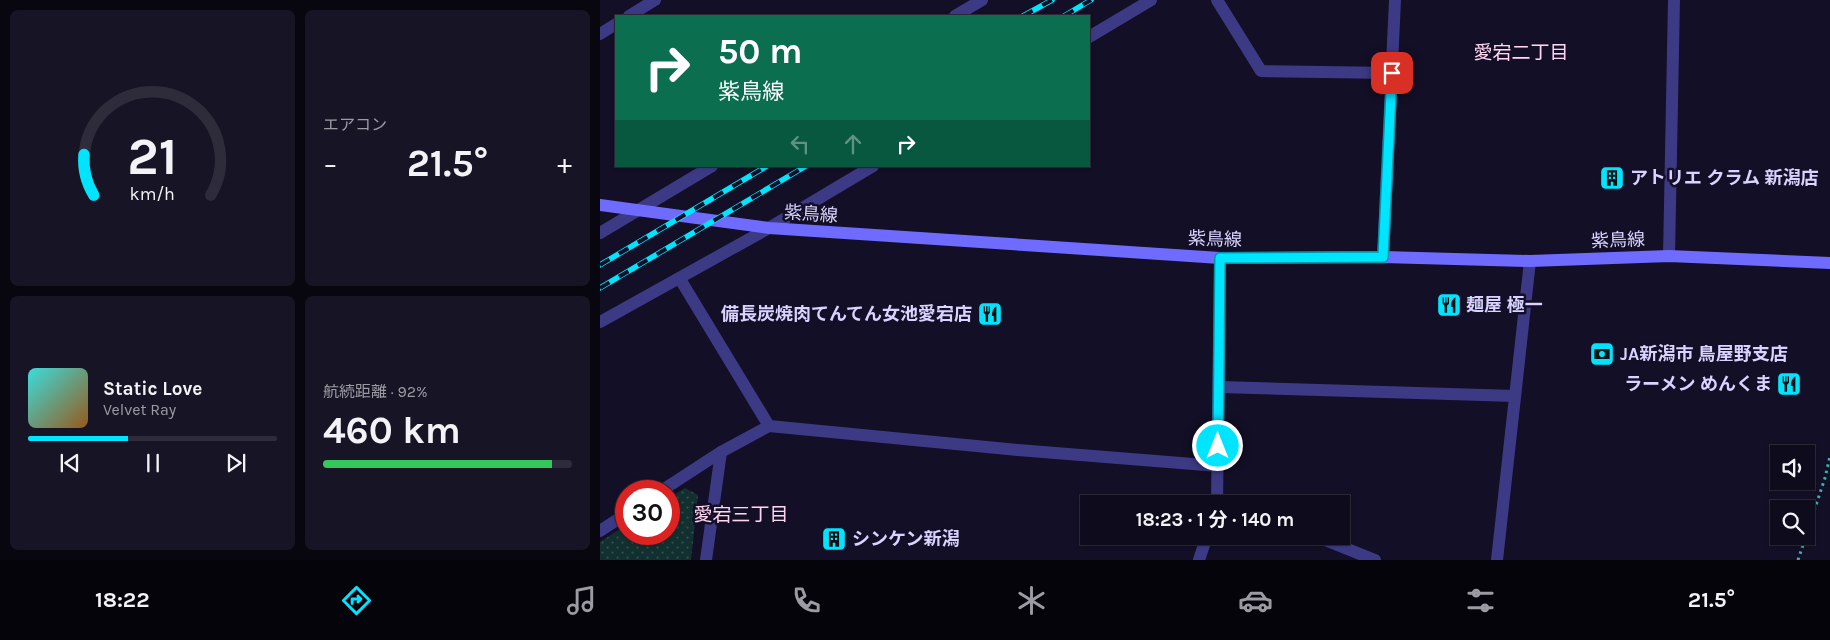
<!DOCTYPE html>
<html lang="ja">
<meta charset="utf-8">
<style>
body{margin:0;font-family:Karla,"Noto Sans JP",sans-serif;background:#171425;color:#f1f3f6;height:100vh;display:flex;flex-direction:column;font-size:19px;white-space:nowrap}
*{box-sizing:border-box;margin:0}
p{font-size:16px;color:#9b9ba3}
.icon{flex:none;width:28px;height:28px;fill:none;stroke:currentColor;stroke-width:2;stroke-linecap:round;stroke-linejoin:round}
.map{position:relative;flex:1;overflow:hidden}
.sheet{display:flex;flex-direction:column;gap:10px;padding:10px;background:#08060f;width:600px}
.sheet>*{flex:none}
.guide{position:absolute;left:15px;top:15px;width:475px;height:152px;border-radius:0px;box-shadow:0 1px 4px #0004,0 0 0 1px #2e2b3b;background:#0b6e4f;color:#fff;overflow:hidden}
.tools{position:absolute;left:1170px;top:445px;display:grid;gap:10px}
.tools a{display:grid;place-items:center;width:45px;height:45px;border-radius:0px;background:#0e0b1c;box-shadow:0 1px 4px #0004,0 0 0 1px #2e2b3b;font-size:25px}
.speed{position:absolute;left:15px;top:480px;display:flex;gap:10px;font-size:25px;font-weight:700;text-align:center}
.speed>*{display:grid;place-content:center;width:65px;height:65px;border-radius:50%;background:#0e0b1c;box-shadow:0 1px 4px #0004,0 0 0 1px #2e2b3b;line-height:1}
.speed .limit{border:8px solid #d22;background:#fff;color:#111}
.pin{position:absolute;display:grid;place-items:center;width:42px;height:42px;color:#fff;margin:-21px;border-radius:10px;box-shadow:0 2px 8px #0006}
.me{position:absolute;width:55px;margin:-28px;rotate:0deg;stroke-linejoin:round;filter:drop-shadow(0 0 4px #0008)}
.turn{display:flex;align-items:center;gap:18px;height:105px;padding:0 20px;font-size:22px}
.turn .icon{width:65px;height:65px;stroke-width:2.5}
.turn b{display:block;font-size:35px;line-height:42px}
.lanes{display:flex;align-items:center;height:48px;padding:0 20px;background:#0003;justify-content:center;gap:25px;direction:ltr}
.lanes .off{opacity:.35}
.big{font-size:38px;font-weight:700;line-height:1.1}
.sheet .tile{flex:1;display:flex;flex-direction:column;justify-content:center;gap:8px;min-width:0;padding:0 18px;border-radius:8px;background:#171425}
.sheet .dial{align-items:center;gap:0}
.dial svg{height:130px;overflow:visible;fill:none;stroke:#2e2b3b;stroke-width:7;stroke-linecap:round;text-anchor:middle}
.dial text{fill:#f1f3f6;stroke:none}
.song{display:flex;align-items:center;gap:15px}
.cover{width:60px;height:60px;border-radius:8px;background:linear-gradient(135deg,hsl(180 70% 55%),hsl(30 70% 35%))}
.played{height:5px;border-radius:2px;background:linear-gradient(90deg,#00e5ff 40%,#2e2b3b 40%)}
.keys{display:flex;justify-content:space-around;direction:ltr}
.heat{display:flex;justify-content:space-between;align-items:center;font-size:28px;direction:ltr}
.charge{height:8px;border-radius:4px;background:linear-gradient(90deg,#34c759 92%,#2e2b3b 0)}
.sheet .tiles{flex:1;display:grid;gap:10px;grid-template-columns:repeat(2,1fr)}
.trip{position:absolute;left:480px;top:495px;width:270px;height:50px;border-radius:0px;background:#0e0b1c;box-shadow:0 1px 4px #0004,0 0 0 1px #2e2b3b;font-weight:700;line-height:50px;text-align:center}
.dock{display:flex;height:80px;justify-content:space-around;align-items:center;background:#06040b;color:#9b9ba3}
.dock .icon{width:35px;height:35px}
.dock .active{color:#00e5ff}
.dock b{font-size:22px;color:#f1f3f6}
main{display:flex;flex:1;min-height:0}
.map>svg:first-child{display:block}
.grass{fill:url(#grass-dots)}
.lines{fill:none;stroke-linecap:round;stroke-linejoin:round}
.path{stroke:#2fb8b0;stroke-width:3;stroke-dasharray:2.5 4;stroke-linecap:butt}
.street{stroke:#3d3a85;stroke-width:12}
.secondary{stroke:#6f6bff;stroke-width:12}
.rail-casing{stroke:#00e5ff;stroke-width:5.5}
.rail{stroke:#130f26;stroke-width:4;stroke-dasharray:11;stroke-linecap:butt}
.route-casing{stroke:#0095a6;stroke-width:12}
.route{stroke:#00e5ff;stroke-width:9}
.labels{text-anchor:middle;stroke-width:5;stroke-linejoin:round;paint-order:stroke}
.poi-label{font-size:18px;font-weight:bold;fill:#d9d4ff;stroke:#130f26;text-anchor:start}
.street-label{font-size:18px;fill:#d9d4ff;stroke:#130f26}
.neighbourhood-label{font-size:19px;fill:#ffd6f0;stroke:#130f26}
</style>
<main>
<section class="sheet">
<div class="tiles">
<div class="tile dial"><svg viewBox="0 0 100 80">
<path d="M14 69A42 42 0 1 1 86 69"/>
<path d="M14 69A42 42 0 0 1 8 44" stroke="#00e5ff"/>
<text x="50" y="56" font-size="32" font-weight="700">21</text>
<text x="50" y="72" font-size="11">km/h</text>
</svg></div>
<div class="tile"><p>エアコン</p>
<div class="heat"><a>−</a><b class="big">21.5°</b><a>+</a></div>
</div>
<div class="tile">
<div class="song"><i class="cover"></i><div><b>Static Love</b><p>Velvet Ray</p></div></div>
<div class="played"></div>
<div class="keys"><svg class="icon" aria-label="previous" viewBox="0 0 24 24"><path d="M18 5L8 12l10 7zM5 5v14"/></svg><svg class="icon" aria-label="pause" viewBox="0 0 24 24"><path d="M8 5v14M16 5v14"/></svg><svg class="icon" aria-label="next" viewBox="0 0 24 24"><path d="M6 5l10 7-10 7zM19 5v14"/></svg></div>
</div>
<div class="tile"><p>航続距離 · 92%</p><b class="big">460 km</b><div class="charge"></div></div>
</div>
</section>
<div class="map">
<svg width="1230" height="560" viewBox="0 0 1230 560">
<defs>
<pattern id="grass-dots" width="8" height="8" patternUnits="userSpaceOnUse" patternTransform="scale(1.25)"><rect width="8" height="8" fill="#12302f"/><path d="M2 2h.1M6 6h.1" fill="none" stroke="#344d4e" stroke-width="1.8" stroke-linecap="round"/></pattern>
</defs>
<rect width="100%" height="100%" fill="#130f26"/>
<path class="grass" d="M85 488 98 495 91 560H0V542L26 525V534H69V498Z"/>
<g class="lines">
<g class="path">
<path d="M1206 535 1225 478 1230 456"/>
<path d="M1198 560 1206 536"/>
</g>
<g class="street">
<path d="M617 0 661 71 792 73"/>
<path d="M29 16 55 0"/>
<path d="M355 16 382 0"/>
<path d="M0 34 16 24"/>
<path d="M489 37 551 0"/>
<path d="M0 233 112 166"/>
<path d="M1069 256 1074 0"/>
<path d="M783 257 795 0"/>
<path d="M80 279 169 426"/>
<path d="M0 322 169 228 273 166"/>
<path d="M619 387 915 396"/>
<path d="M61 491 121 452 169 426 418 450 618 466"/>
<path d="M617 504 620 258"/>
<path d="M0 531 26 514"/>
<path d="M715 536 775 560"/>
<path d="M106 560 121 452"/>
<path d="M599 560 607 536"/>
<path d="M897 560 930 261"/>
</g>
<path class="secondary" d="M0 205 169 228 620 258 783 257 930 261 1069 256 1230 263"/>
<defs>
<g id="rail">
<path d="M423 16 452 0"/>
<path d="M464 16 491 0"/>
<path d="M0 265 167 166"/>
<path d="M0 288 206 166"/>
</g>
</defs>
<use href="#rail" class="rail-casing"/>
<use href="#rail" class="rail"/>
</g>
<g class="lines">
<defs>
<path id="route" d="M618 446 620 258 783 257 792 73"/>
</defs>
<use href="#route" class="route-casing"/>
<use href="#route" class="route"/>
</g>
<defs>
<symbol id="building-square" viewBox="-11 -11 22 22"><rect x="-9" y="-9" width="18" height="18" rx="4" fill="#00e5ff" stroke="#130f26"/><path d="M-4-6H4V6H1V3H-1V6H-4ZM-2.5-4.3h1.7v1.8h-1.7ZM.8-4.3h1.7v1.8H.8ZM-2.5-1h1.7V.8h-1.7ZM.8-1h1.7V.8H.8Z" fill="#111"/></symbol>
<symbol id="restaurant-square" viewBox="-11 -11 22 22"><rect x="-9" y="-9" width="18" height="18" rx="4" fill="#00e5ff" stroke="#130f26"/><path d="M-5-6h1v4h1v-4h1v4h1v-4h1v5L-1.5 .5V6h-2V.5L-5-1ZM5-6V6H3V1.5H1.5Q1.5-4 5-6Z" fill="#111"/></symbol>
<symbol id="bank-square" viewBox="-11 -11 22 22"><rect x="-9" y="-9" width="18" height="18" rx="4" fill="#00e5ff" stroke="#130f26"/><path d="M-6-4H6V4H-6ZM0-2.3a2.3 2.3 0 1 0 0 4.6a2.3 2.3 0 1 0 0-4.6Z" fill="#111"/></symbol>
</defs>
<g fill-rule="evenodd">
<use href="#building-square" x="998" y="164" width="28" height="28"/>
<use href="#restaurant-square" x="835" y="291" width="28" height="28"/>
<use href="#restaurant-square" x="376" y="300" width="28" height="28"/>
<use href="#bank-square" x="988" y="340" width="28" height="28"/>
<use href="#restaurant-square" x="1175" y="370" width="28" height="28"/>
<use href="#building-square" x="220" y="525" width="28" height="28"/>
</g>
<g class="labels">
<g class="poi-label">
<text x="1030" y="184">アトリエ クラム 新潟店</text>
<text x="866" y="311">麺屋 極一</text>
<text x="372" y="320" text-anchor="end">備長炭焼肉てんてん女池愛宕店</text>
<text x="1020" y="360">JA新潟市 鳥屋野支店</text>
<text x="1172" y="390" text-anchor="end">ラーメン めんくま</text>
<text x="252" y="545">シンケン新潟</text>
</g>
<g class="street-label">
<text transform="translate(211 214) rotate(4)" y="6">紫鳥線</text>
<text transform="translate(615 239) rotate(2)" y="6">紫鳥線</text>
<text transform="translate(1018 240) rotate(-2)" y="6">紫鳥線</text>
</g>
<g class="neighbourhood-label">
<text x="921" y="59">愛宕二丁目</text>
<text x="141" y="521">愛宕三丁目</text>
</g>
</g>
</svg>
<div class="tools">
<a><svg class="icon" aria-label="sound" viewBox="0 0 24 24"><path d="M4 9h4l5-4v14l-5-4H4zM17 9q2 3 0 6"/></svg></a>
<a><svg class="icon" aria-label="search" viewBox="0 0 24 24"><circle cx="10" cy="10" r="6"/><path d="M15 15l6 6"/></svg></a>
</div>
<div class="speed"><div class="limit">30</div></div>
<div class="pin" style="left:792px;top:73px;background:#d93025"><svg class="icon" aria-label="arrive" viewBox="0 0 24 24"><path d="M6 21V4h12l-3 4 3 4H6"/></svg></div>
<svg class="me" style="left:618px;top:446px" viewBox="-20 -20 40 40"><circle r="17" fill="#00e5ff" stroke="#fff" stroke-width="3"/><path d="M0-11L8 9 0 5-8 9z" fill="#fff"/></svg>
<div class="trip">18:23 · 1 分 · 140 m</div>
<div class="guide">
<div class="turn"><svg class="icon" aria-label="right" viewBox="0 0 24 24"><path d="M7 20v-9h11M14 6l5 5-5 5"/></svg><div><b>50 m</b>紫鳥線</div></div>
<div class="lanes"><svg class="icon off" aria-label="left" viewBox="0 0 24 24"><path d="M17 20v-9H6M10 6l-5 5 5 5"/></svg><svg class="icon off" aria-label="ahead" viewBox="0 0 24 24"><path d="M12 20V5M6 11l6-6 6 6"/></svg><svg class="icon" aria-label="right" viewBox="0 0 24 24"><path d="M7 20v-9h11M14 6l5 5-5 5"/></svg></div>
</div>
</div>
</main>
<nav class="dock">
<b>18:22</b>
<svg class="icon active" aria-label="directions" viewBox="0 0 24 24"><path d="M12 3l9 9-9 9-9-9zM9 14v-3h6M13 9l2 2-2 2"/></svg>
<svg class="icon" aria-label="music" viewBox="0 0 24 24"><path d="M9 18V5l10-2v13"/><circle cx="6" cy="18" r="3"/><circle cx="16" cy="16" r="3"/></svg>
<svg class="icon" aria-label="phone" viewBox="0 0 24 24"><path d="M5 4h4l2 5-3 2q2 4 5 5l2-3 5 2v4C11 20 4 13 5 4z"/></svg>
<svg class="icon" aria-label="climate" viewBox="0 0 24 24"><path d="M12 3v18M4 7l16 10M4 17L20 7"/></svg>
<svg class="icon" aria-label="car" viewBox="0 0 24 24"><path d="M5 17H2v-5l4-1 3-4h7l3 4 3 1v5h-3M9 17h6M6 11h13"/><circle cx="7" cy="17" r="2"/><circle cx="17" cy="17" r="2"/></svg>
<svg class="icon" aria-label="filters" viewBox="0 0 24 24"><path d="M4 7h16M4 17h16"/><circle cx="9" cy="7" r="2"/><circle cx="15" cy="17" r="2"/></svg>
<b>21.5°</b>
</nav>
